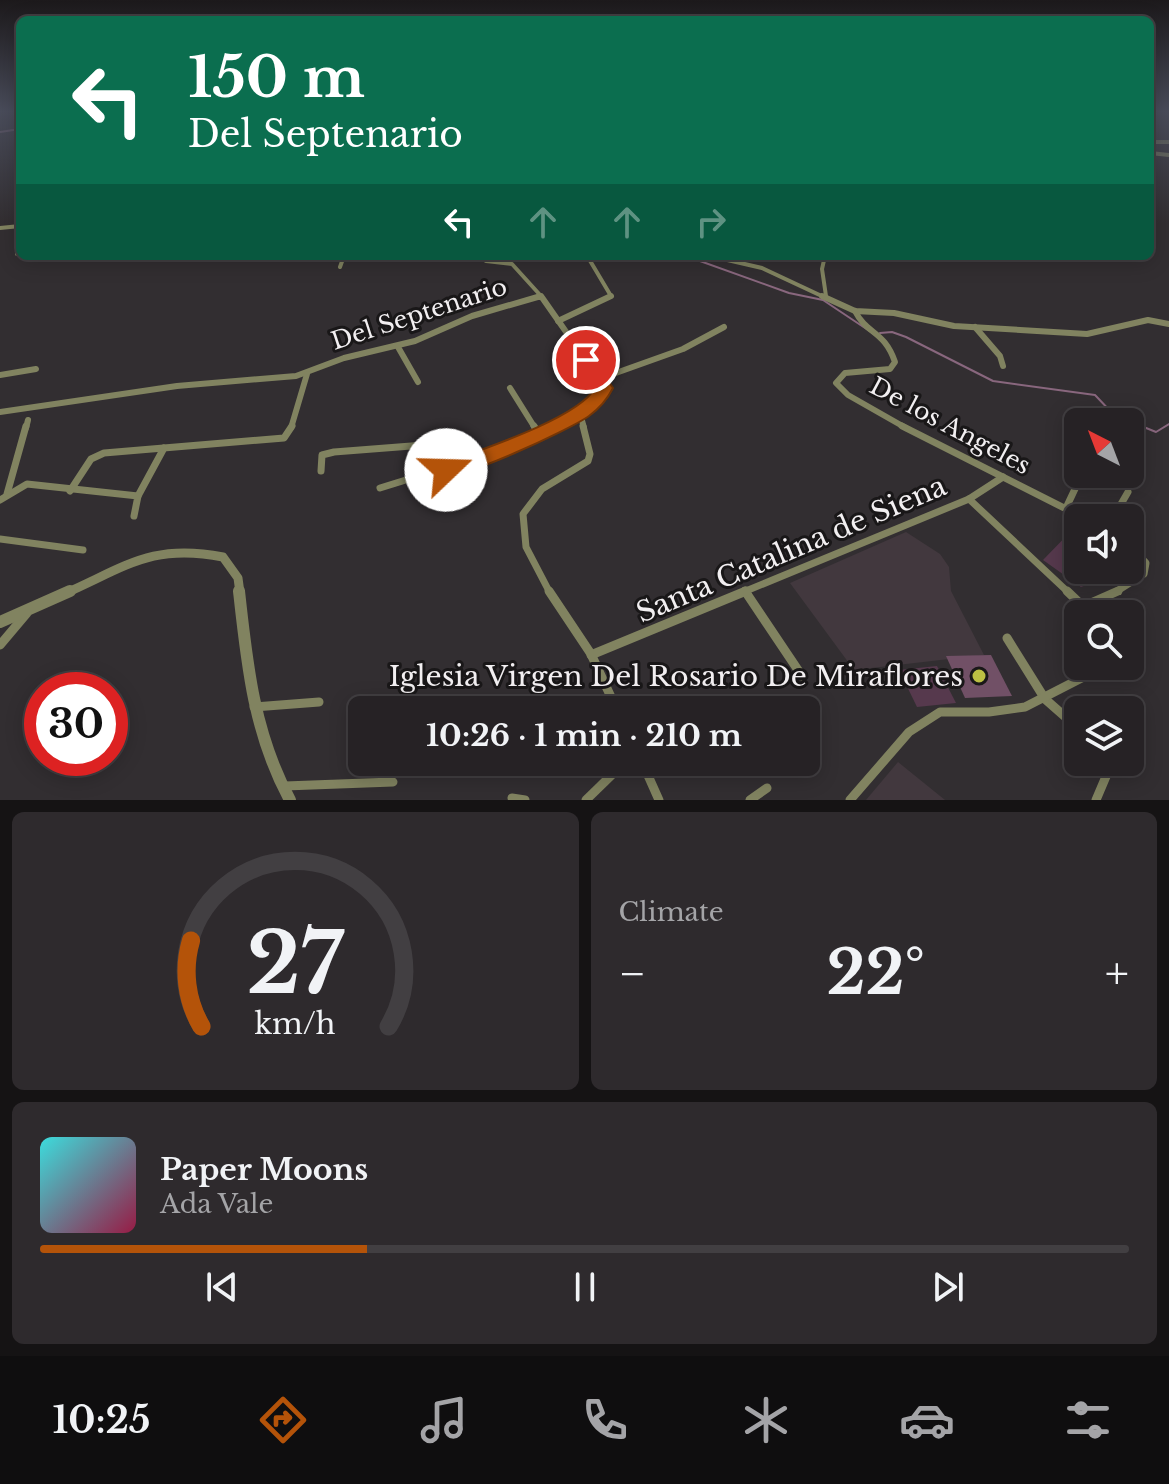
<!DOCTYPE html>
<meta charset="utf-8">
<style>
body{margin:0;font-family:"Libre Baskerville",serif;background:#2e2a2d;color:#f1f3f6;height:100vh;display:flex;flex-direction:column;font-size:30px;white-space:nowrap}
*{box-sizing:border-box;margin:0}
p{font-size:26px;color:#a4a4a7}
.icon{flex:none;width:44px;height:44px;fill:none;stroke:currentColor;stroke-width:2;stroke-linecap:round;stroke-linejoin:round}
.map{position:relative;height:800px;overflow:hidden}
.side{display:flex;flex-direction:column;gap:12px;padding:12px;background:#151314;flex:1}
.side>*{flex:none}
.guide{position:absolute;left:16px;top:16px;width:1138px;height:244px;border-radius:12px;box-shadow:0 4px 20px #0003,0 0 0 2px #423f42;background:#0b6e4f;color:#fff;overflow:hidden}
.needle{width:52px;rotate:318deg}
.fabs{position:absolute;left:1064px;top:408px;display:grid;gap:16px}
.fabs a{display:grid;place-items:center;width:80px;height:80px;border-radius:12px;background:#262225;box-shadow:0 4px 20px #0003,0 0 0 2px #423f42;font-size:40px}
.speed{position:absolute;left:24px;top:672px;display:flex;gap:16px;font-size:40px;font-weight:700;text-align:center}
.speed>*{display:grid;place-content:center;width:104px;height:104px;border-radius:50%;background:#262225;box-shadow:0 4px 20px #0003,0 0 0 2px #423f42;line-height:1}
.speed .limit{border:12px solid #d22;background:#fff;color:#111}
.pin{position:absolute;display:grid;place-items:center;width:68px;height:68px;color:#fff;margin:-34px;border:4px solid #fff;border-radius:50%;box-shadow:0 2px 8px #0007}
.me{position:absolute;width:88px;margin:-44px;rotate:69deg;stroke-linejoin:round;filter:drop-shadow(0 0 6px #0008)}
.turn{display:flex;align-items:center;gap:28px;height:168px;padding:0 40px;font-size:36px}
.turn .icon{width:104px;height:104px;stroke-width:2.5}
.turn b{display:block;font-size:56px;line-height:68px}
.lanes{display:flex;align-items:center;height:76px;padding:0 40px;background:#0003;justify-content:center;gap:40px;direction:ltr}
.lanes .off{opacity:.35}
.big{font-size:60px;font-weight:700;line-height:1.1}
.side .widget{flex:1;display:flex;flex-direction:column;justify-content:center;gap:12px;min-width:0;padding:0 28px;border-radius:12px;background:#2e2a2d}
.side .dial{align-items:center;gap:0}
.dial svg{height:208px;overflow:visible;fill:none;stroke:#423f42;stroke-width:7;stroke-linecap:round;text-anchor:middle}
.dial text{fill:#f1f3f6;stroke:none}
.song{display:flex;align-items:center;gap:24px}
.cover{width:96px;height:96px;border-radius:12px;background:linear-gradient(135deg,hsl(180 70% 55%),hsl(340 70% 35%))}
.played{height:8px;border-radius:4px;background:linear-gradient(90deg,#b45309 30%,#423f42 30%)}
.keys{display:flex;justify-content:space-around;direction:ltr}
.heat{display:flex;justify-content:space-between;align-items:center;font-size:44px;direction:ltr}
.side .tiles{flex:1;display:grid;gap:12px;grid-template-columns:1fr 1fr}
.widget:last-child{grid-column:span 2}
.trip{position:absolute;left:348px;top:696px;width:472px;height:80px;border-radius:12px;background:#262225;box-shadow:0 4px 20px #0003,0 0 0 2px #423f42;font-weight:700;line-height:80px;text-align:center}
.tabs{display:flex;height:128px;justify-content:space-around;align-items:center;background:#0f0e0f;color:#a4a4a7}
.tabs .icon{width:56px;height:56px}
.tabs .on{color:#b45309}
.tabs b{font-size:36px;color:#f1f3f6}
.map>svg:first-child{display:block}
.built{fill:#42383e}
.green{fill:#56394d}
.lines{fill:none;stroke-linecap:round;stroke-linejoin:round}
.stream{stroke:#89677e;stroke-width:2}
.building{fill:#715066}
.minor-far3{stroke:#818360;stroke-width:4}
.minor-far2{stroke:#818360;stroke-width:6}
.minor-far1{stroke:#818360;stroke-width:7}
.minor{stroke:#818360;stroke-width:9}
.tertiary-far1{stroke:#818360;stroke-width:9}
.tertiary{stroke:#818360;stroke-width:12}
.route{fill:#b45309;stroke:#753606;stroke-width:2}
.poi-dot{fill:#bcbf43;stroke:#191718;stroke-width:3}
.labels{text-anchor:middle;stroke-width:6;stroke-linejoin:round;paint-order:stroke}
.street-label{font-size:24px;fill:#f2eff1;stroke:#191718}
.near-street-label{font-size:28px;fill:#f2eff1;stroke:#191718}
.near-poi-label{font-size:28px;fill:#f2eff1;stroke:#191718;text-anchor:end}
</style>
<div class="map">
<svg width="1169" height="800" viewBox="0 0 1169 800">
<rect width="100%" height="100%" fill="#322e31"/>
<g class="built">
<path d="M906 532 940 554 949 567 951 591 984 655 854 670 790 583Z"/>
<path d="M898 762 945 800H866Z"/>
</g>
<g class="green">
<path d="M1077 525 1078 570 1124 571 1081 587 1043 560Z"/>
<path d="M937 666 956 703 917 707 899 670Z"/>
</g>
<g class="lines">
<g class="stream">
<path d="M0 132 20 129"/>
<path d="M686 256 789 293 823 300 874 334"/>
<path d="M880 333 892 332 906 337 993 381 1095 395 1114 415 1156 432 1169 424"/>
</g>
</g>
<path class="building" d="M991 655 1012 696 965 698 946 656Z"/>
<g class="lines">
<g class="minor-far3">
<path d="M1150 142H1169"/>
<path d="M1150 153 1169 155"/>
<path d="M0 228 20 226"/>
<path d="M17 254 20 253"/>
<path d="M710 256 762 268 826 298"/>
<path d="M825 256 822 269 826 296"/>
<path d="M589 259 611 296 608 298"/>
<path d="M486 261 512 264 541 296"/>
<path d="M340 267 344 256"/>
<path d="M535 298H542"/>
</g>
<g class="minor-far2">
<path d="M822 296 855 311 894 313 954 326 1087 334 1148 320 1169 324"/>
<path d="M855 311C867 335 884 330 895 362L890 369 845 373 836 383 848 395 906 428"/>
<path d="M558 321 611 296"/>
<path d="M975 327 1000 356 1003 366"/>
<path d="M398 347 418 382"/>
<path d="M0 375 36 369"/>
<path d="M599 379 683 349 724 327"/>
<path d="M510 388 535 428"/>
<path d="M0 412 177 386 296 376 344 358 415 341 472 316 541 296 599 379 604 393 580 413 584 428"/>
<path d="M26 428 28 420"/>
<path d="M291 428 307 374"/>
<path d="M549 428 580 413"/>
</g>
<g class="minor-far1">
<path d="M534 426 539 434"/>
<path d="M902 426 1084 518"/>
<path d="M321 471 322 455 334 452 437 444 480 457 553 426"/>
<path d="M380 488 480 457"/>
<path d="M70 491 91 459 104 453 284 438 292 426"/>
<path d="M7 494 26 426"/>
<path d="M138 496 164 448"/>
<path d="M969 499 1069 593"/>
<path d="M0 500 27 484 138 496 134 516"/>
<path d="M1066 508 1082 474"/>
<path d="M1113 518 1128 492"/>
<path d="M0 539 83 550"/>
<path d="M550 593 526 547 523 514 542 489 588 461 590 454 583 426"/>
<path d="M741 593 969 499 1003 477"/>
<path d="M1114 593 1144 574 1146 563 1130 546"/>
</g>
<g class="minor">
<path d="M549 591 591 654 617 710"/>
<path d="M745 591 802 676"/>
<path d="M1067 591 1091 614"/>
<path d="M1084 606 1118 591"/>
<path d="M1007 638 1045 699 1078 728"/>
<path d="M0 645 27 613"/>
<path d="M591 655 746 591"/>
<path d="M254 707 319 702"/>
<path d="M642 762 659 800"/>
<path d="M285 786 393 782"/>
<path d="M512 798 525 800"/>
<path d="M586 800 625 762"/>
<path d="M750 800 767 788"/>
<path d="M850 800 909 732 940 712H989L1025 707 1105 666"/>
<path d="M1096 800 1110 767 1108 762"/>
</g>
<path class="tertiary-far1" d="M66 593C127 566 153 543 223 557L238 578 240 593"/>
<g class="tertiary">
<path d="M239 591C247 665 254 734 290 800"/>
<path d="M0 622 70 591"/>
</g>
</g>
<linearGradient id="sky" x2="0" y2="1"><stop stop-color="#1c191b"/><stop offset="0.5" stop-color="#494c5a"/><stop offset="1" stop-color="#494c5a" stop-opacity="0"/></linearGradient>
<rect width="1169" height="223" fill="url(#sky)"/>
<path class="route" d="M586 354 592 356 613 388C607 400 600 408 589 416 569 430 458 482 439 476L436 470 439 465C474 452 578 419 595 388L577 360Z"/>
<circle class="poi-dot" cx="979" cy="676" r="8"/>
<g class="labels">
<g class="street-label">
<text transform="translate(419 314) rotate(-18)" y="8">Del Septenario</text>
<text transform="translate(950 426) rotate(28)" y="8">De los Angeles</text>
</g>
<g class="near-street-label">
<text transform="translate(791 549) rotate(-23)" y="10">Santa Catalina de Siena</text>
</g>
<g class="near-poi-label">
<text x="963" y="686">Iglesia Virgen Del Rosario De Miraflores</text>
</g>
</g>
</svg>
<div class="fabs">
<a><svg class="needle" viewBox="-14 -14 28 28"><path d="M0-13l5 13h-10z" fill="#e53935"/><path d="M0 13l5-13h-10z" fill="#a4a4a7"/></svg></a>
<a><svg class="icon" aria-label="sound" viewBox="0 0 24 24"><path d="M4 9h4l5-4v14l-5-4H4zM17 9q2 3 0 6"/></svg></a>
<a><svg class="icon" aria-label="search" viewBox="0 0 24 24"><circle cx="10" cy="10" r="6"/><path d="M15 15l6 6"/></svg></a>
<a><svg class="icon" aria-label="layers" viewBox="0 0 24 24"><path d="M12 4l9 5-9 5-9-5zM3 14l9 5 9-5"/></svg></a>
</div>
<div class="speed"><div class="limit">30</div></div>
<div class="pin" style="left:586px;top:360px;background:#d93025"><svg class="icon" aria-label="arrive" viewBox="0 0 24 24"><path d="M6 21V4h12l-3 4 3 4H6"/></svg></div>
<svg class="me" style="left:446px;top:470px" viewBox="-20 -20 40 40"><circle r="19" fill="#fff"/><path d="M0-13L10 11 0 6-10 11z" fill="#b45309"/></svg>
<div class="trip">10:26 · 1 min · 210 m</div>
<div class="guide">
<div class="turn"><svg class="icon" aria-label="left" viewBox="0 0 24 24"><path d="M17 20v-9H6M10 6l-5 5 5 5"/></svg><div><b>150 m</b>Del Septenario</div></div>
<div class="lanes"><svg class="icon" aria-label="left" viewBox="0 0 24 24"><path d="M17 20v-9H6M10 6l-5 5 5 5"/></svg><svg class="icon off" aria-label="ahead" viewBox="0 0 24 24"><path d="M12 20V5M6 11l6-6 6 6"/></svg><svg class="icon off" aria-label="ahead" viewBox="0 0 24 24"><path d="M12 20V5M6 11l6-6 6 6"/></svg><svg class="icon off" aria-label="right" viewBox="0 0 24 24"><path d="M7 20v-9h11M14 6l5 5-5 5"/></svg></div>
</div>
</div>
<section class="side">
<div class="tiles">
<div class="widget dial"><svg viewBox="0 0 100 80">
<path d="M14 69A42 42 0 1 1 86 69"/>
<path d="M14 69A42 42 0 0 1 10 36" stroke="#b45309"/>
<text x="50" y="56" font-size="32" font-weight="700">27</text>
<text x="50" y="72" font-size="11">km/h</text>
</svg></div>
<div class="widget"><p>Climate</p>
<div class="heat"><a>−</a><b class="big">22°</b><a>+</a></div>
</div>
<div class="widget">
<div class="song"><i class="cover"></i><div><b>Paper Moons</b><p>Ada Vale</p></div></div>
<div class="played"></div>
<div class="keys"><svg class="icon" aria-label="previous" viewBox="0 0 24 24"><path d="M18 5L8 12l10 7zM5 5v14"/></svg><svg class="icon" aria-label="pause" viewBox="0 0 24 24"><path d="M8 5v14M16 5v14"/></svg><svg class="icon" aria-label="next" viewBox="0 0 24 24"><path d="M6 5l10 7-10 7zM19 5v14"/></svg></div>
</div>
</div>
</section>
<nav class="tabs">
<b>10:25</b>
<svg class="icon on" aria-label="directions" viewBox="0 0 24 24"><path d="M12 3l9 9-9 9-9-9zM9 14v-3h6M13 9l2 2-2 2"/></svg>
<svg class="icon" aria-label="music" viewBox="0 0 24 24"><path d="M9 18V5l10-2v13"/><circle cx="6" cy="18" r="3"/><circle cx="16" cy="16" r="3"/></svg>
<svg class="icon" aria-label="phone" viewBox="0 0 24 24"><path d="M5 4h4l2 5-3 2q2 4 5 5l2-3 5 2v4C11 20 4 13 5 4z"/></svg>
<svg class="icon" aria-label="climate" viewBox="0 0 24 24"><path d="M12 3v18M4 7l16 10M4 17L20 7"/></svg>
<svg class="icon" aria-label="car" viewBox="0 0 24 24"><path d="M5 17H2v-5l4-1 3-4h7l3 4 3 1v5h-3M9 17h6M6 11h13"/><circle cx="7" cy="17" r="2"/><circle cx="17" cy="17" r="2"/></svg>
<svg class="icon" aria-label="filters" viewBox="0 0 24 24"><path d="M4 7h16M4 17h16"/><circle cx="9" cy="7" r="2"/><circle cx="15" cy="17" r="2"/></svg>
</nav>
